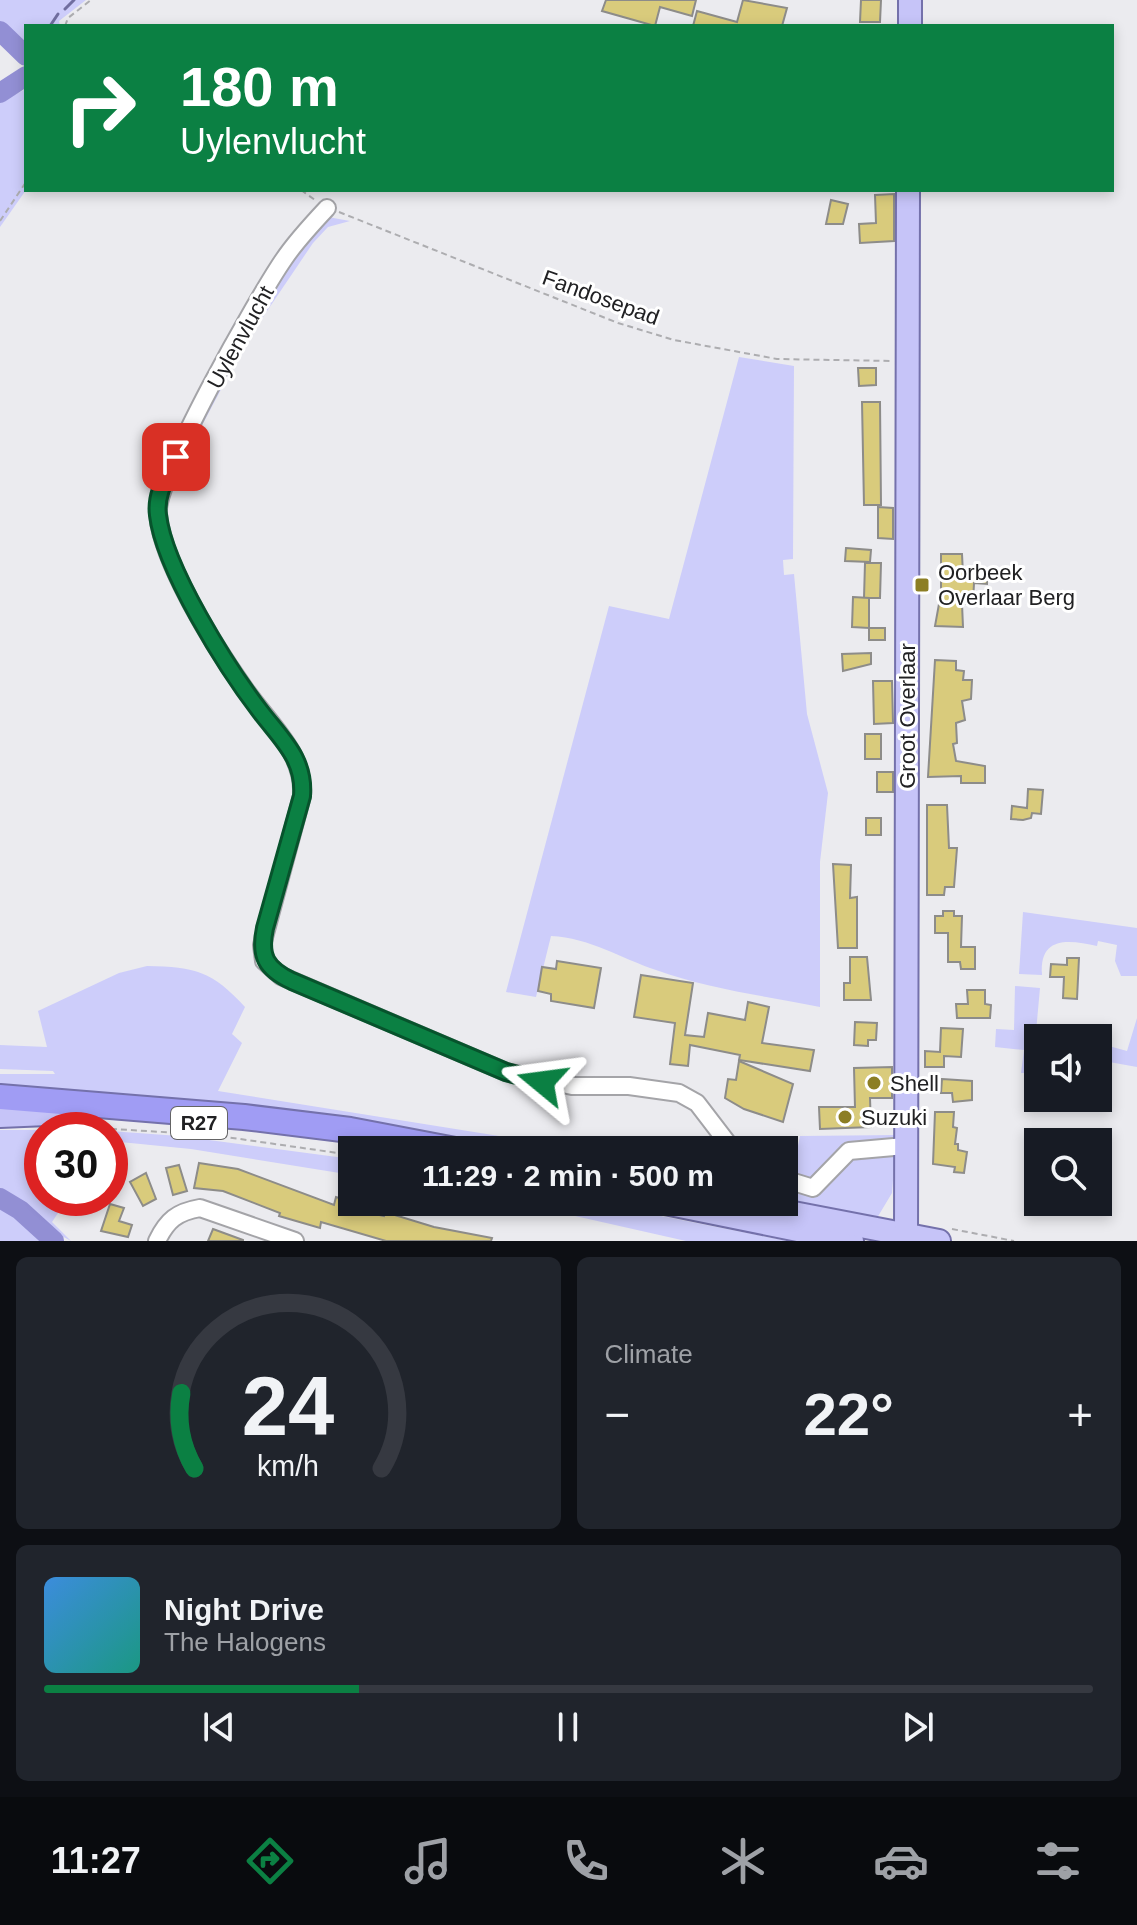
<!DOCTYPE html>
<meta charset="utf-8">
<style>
body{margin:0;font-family:Helvetica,sans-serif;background:#20242c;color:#f1f3f6;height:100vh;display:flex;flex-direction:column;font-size:30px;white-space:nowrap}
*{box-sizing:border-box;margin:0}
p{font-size:26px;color:#9ea1a6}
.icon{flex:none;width:44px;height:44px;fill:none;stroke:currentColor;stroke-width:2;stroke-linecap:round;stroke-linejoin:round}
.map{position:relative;height:1241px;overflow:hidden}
.panel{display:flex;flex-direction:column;gap:16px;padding:16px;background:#0d0f14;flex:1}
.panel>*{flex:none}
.top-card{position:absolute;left:24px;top:24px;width:1090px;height:168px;border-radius:0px;box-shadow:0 4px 12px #0003;background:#0b8043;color:#fff;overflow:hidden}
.fabs{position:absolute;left:1024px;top:1024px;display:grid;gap:16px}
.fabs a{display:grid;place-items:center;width:88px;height:88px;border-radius:0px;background:#171b24;box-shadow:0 4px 12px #0003;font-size:40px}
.speed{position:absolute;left:24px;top:1112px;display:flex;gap:16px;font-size:40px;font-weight:700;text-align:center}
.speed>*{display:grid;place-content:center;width:104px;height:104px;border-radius:50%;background:#171b24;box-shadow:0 4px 12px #0003;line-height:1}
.speed .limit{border:12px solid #d22;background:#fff;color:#111}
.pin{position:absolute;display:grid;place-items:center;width:68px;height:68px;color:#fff;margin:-34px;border-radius:16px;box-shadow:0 4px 12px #0006}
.me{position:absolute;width:88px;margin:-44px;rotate:286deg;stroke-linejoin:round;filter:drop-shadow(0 0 6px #0008)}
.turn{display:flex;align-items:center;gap:28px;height:168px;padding:0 24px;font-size:36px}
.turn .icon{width:104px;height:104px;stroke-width:2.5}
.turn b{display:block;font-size:56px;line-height:68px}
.big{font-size:60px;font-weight:800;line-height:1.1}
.panel .tile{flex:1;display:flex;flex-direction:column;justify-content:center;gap:12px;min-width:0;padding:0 28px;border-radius:12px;background:#20242c}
.panel .dial{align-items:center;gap:0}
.dial svg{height:208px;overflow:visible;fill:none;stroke:#363941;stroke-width:7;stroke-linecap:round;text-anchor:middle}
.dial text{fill:#f1f3f6;stroke:none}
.song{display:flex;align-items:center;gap:24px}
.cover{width:96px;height:96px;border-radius:12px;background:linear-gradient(135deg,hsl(210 70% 55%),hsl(170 70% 35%))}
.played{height:8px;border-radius:4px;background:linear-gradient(90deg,#0b8043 30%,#363941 30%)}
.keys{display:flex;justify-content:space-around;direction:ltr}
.heat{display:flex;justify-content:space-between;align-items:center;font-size:44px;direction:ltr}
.panel .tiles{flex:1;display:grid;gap:16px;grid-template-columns:1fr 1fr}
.tile:last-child{grid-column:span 2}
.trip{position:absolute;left:338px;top:1136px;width:460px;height:80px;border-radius:0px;background:#171b24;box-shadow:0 4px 12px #0003;font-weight:800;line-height:80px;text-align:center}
.dock{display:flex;height:128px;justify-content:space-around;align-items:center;background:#090b0e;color:#9ea1a6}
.dock .icon{width:56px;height:56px}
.dock .selected{color:#0b8043}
.dock b{font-size:36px;color:#f1f3f6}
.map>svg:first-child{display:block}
.green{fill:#cdcdfa}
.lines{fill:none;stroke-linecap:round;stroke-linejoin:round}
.stream{stroke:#706e9f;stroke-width:3}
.river{stroke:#928fd4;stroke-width:20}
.building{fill:#d9cb7c;stroke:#8d8c89;stroke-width:2}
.minor-casing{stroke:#a4a4a8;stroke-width:20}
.major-casing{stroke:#7471ab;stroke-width:26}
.highway-casing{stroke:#7471ab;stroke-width:28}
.path{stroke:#adadb0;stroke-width:2;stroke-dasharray:6 4;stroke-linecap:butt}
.minor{stroke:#fff;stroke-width:16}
.major{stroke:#c6c4f8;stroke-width:22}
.highway{stroke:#a09cf4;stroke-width:24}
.route-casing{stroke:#07532c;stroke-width:20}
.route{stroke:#0b8043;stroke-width:14}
.poi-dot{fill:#8c7e24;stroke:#fff;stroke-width:3}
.labels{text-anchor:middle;stroke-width:6;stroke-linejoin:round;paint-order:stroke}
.shield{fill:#fff;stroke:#646465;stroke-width:2}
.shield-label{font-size:20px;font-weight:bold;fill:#212123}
.street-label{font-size:22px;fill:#212123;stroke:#fff}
.poi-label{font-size:22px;fill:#212123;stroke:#fff;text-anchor:start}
</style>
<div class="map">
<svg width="1137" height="1241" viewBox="0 0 1137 1241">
<rect width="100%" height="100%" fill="#ebebef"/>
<g class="green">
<path d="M0 0H86L59 21 60 26H26V47L0 22Z"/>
<path d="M26 89V190L0 227V102Z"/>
<path d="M328 217 350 221 328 227 313 243 246 342 168 490 162 492 286 261Z"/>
<path d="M739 357 794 366 793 559 783 560 784 575 794 574 807 714 828 793 820 862V1007C765 996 709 989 656 970 620 958 590 938 551 936L536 997 506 992 609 606 669 619Z"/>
<path d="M1023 912 1137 928V976H1121L1115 961 1117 945 1098 941 1097 946C1070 940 1039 935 1042 975L1019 974Z"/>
<path d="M147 966C196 967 212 971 245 1007L232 1034 242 1043 218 1091 586 1150H518L412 1130 206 1101 0 1087V1074H55L53 1071 0 1069V1045L47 1047 38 1011 119 973Z"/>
<path d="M1015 986 1040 988 1036 1032 1051 1038H1038L1032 1073H1021L1024 1050 995 1047 996 1029 1014 1030Z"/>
<path d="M1137 1018V1067L1098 1060V1043L1127 1051Z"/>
<path d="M0 1130H91H42V1198H68L52 1222 71 1241 51 1230 32 1208 0 1190Z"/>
<path d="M110 1131 179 1136 352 1159V1175L191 1149 110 1141Z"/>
<path d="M898 1135V1139L854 1144 810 1178 792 1176 800 1136Z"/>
<path d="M852 1155H895L892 1193 877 1218 784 1202V1188L812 1195Z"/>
<path d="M513 1202H590L788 1241H686Z"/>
<path d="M5 1207 45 1241H0V1208Z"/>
</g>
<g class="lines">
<g class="stream">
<path d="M65 9 74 0"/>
<path d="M50 26 58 14"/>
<path d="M24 54 26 53"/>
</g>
<g class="river">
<path d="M0 31 26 56"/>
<path d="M0 93 26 76"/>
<path d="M0 1198 20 1210 54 1241"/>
</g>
</g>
<g class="building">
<path d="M606 0H696L692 16 660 7 655 26 602 11Z"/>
<path d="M743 0 787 8 782 26H693L697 11 737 22Z"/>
<path d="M861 0H881L880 22H860Z"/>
<path d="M894 194V241L860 243 859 224 876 223 875 195Z"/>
<path d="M831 200 848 204 843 224H826Z"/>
<path d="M858 368H876V385L859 386Z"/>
<path d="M862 402H880L881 505H864Z"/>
<path d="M878 507 893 508V539L878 538Z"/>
<path d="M846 548 871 550 870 562 845 561Z"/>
<path d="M941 554H962L963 574H987V584L974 583 973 603 962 604 963 627 935 626 941 593Z"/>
<path d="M865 563H881L880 598H864Z"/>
<path d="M853 597 869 598V628L852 627Z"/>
<rect x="869" y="628" width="16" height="12"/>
<path d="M871 653V664L843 671 842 654Z"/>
<path d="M935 660 956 661V670L964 671 963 680H972L971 699 962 701 965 720 956 723 957 743 953 744 956 761 985 766V783H961V776L928 777Z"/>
<path d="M873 681H892L893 723 874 724Z"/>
<rect x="865" y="734" width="16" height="25"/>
<rect x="877" y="772" width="16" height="20"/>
<path d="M1028 789 1043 790 1041 814 1032 813 1031 818 1023 820 1011 819 1012 806 1027 808Z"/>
<path d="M927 805H947L949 848H957L954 887H945L944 895H927Z"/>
<rect x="866" y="818" width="15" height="17"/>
<path d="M833 864 851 865 850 898 857 897V948H838Z"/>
<path d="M943 911H954V916H962L961 947H975V969H961L960 962H948V933H935V916H943Z"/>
<path d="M850 957H867L871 1000H844V983H850Z"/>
<path d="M1067 958H1079L1077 999 1063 998 1064 977H1050L1051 964 1067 965Z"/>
<path d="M557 961 601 968 594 1008 551 1001V994L538 991 542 967 556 969Z"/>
<path d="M641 975 693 983 685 1035 704 1037 708 1013 745 1020 748 1002 769 1007 762 1043 814 1050 810 1071 739 1060 740 1055 690 1045 688 1066 670 1064 675 1023 634 1017Z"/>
<path d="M967 990H985V1004L991 1005 990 1018H957L956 1004H968Z"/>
<path d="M855 1022 877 1023 876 1040H868V1046L854 1045Z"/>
<path d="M941 1028 963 1029 961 1057 944 1056V1067H925V1051L940 1052Z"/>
<path d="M739 1061 793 1084 783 1122 744 1109 725 1098 728 1079 736 1080Z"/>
<path d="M892 1067V1098H870L871 1127 820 1129 819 1107H855L854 1068Z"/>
<path d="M942 1079 972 1081V1100L953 1102 952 1093H941Z"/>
<path d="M935 1112H954L953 1127 957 1128 955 1144H958V1150L967 1152 964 1173 954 1172 955 1167 933 1164Z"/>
<path d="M199 1163 238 1169 334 1205 336 1197 352 1202V1209L384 1216 385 1212 434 1227 492 1238 491 1241H386L321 1222 320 1228 279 1216 280 1213 223 1191 194 1188Z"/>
<path d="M179 1165 187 1191 173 1195 166 1168Z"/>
<path d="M146 1173 156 1199 143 1206 130 1182Z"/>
<path d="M110 1204 124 1208 119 1221 132 1225 128 1237 101 1231Z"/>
<path d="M213 1229 243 1240V1241H208Z"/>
</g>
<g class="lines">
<defs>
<g id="minor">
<path d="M327 208C312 224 296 241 284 259 259 295 154 480 158 514 162 563 215 647 244 688 267 722 305 752 302 796L262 945 264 961 281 976 506 1072 572 1086H629L679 1093 697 1103 733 1150"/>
<path d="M784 1179 813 1188 849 1151 905 1146"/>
<path d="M157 1241C167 1220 177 1212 200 1208L295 1241"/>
</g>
<g id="major">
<path d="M910 26V0"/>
<path d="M0 1116 71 1113"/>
<path d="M660 1202 852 1241"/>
<path d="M736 1202 939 1241"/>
<path d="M906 1241 908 190"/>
</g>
<path id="highway" d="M0 1097 244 1117 350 1130 455 1150"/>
</defs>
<use href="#minor" class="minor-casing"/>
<use href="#major" class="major-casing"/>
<use href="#highway" class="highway-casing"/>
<g class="path">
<path d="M65 26 68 18 91 0"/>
<path d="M301 190 315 200"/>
<path d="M339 212 618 323 674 340 777 359 891 361"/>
<path d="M0 221 26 182"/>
<path d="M81 1127 212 1135 352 1155"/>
<path d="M608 1202 646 1209"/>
<path d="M952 1229 1014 1241"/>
</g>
<use href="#minor" class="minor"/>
<use href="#major" class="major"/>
<use href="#highway" class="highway"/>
</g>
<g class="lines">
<defs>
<path id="route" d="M176 457C167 476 155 494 158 515 164 568 227 668 260 711 282 740 305 759 302 796L265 928C259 956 266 969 292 981L506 1072 542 1082"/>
</defs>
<use href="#route" class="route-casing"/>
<use href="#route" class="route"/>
</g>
<g class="poi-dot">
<rect x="914" y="577" width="16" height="16" rx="4"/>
<circle cx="874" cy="1083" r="8"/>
<circle cx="845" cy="1117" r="8"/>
</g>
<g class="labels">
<rect class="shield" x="171" y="1107" width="56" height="32" rx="6"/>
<g class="shield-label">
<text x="199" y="1130">R27</text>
</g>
<g class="street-label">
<text transform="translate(601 297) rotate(20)" y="8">Fandosepad</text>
<text transform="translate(240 337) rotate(-61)" y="8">Uylenvlucht</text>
<text transform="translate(907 716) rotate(-90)" y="8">Groot Overlaar</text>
</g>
<g class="poi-label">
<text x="938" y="580">Oorbeek<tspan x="938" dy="25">Overlaar Berg</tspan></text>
<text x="890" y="1091">Shell</text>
<text x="861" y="1125">Suzuki</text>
</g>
</g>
</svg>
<div class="fabs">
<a><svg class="icon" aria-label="sound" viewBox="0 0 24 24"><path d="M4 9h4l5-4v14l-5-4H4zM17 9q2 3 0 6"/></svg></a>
<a><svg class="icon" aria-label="search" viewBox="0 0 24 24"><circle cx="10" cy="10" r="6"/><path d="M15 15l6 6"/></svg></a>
</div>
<div class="speed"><div class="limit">30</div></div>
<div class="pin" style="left:176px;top:457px;background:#d93025"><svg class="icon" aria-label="arrive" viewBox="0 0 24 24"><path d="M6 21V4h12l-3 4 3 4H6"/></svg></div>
<svg class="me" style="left:542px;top:1082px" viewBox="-20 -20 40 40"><path d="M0-17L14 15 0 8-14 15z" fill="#0b8043" stroke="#fff" stroke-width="4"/></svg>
<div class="trip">11:29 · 2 min · 500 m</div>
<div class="top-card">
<div class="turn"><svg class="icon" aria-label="right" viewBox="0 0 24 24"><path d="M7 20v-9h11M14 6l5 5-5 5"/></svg><div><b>180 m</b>Uylenvlucht</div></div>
</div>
</div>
<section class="panel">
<div class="tiles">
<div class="tile dial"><svg viewBox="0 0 100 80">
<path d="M14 69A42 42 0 1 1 86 69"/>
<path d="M14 69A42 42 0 0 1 9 40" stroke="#0b8043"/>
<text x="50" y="56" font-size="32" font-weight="700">24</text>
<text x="50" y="72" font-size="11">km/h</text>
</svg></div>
<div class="tile"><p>Climate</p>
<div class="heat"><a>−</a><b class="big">22°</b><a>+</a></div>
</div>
<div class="tile">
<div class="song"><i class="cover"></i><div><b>Night Drive</b><p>The Halogens</p></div></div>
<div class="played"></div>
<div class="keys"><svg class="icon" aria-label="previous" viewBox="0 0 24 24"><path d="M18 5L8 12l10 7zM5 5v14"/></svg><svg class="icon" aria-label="pause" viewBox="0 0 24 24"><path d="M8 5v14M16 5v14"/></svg><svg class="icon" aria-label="next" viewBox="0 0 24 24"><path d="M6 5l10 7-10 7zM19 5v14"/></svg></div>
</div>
</div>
</section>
<nav class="dock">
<b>11:27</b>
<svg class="icon selected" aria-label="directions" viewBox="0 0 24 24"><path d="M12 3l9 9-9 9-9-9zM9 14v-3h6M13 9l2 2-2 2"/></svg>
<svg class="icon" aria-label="music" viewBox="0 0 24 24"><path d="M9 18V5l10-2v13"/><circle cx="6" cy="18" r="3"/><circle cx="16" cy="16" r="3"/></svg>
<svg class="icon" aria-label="phone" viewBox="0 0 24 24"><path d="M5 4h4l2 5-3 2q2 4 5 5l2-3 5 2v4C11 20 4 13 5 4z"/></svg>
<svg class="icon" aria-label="climate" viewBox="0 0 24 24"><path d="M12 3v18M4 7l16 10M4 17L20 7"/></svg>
<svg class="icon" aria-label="car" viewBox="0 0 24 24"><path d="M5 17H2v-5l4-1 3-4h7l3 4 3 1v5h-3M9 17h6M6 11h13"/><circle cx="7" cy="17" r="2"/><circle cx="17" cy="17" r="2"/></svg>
<svg class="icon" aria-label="filters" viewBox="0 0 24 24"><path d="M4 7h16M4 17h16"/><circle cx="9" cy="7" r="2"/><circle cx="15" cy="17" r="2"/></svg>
</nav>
